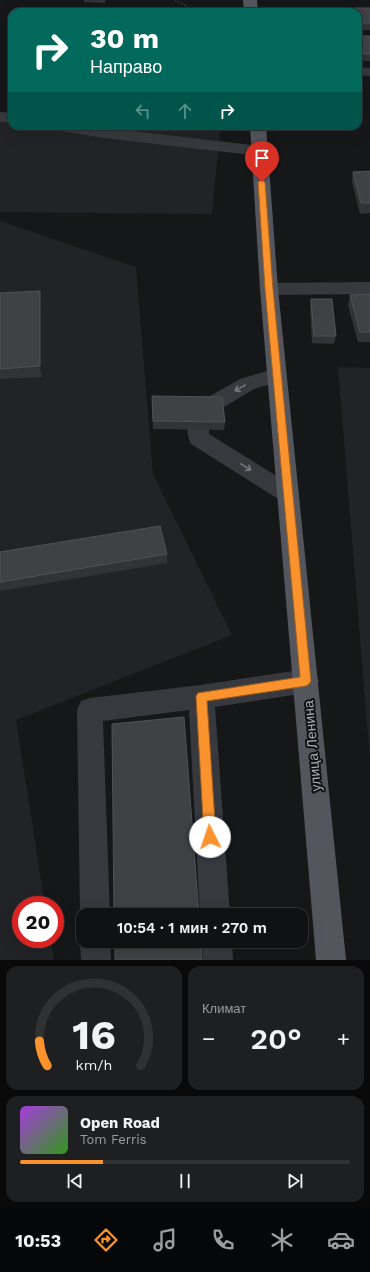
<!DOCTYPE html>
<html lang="ru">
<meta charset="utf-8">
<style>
body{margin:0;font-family:"Work Sans",sans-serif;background:#1e1f21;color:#f1f3f6;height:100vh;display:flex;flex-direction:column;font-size:15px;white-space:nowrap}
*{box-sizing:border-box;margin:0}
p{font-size:13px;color:#9c9da0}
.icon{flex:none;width:22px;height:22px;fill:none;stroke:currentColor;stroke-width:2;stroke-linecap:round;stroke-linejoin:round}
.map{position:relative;height:960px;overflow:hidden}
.panel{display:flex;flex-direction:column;gap:6px;padding:6px;background:#09090a;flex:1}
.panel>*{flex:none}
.hud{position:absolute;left:8px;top:8px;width:354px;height:122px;border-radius:12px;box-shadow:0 4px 16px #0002,0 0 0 1px #303133;background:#00695c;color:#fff;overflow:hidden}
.speed{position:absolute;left:12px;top:896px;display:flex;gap:8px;font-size:20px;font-weight:700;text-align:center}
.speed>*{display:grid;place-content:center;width:52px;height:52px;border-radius:50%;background:#101113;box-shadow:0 4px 16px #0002,0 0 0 1px #303133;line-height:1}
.speed .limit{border:6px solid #d22;background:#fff;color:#111}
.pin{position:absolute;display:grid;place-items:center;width:34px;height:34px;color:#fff;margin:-41px -17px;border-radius:50% 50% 50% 0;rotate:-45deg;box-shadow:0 0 4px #0007}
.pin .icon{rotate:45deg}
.me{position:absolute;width:44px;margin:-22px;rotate:356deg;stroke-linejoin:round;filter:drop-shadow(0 0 3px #0008)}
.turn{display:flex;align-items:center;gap:14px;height:84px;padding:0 16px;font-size:18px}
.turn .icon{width:52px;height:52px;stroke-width:2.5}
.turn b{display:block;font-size:28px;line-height:34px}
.lanes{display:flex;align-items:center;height:38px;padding:0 16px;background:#0003;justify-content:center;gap:20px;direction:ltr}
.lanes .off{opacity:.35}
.big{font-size:30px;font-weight:600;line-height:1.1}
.panel .tile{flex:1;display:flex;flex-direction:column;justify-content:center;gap:6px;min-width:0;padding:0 14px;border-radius:12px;background:#1e1f21}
.panel .dial{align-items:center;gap:0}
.dial svg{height:104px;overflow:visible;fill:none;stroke:#303133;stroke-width:7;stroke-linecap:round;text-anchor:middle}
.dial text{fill:#f1f3f6;stroke:none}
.song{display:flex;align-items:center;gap:12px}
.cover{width:48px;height:48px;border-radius:6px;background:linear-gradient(135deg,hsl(280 70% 55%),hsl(110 70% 35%))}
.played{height:4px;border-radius:2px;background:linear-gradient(90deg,#fa922d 25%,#303133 25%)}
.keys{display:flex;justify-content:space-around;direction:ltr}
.heat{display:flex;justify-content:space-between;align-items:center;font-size:22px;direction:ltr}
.panel .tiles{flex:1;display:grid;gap:6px;grid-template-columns:1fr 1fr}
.tile:last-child{grid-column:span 2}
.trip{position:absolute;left:76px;top:908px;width:232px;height:40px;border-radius:12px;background:#101113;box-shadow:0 4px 16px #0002,0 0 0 1px #303133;font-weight:600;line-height:40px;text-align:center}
.menu{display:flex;height:64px;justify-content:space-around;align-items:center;background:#060708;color:#9c9da0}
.menu .icon{width:28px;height:28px}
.menu .selected{color:#fa922d}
.menu b{font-size:18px;color:#f1f3f6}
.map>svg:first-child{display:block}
.built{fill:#222326}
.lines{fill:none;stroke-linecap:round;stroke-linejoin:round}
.path{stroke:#3d4145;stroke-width:1.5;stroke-dasharray:1.5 2;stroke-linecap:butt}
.minor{fill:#37393e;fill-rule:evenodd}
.major{fill:#53575d;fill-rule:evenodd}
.wall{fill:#323337}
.shaded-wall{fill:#212225}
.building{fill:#3f4145;stroke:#4f5257}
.oneway{stroke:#757a82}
.route{fill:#fa922d;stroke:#a25f1d}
.labels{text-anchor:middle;stroke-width:4;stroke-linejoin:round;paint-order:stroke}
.street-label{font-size:14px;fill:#a8b0b9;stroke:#111214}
</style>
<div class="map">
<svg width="370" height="960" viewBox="0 0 370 960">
<rect width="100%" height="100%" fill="#161719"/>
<g class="built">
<path d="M0 118 12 119V126H135L220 131 212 214 0 212Z"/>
<path d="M0 221 136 267 153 474 232 635 16 720 45 905H21V939H51L54 960H0Z"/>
<path d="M338 367 370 368V761Z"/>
</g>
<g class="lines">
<path class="path" d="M175 0 197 12"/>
<g class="minor">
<path d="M358 67 370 68V76L358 75Z"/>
<path d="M0 112 12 113V123L0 122Z"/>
<path d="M53 126H90L260 146 266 148 268 151 266 154 260 156 104 138 61 131 56 129Z"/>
<path d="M370 282V294L269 295 262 293 260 289 262 285 269 283Z"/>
<path d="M277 368 284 370 287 375 284 380 254 389 209 416V434L296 488 299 494 296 500 288 503 280 500 191 444C186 434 185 416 191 407L240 379Z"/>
<path d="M306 669 315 673 319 681 315 689 306 693 215 707 230 915H200L189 710 103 721 110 915H83V922L80 915 77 710 81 701 90 698 201 685Z"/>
<path d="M83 933V941H110L111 960H81L80 941Z"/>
<path d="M202 941H232L233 960H203Z"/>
</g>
<g class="major">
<path d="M243 0H257L258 12H244Z"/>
<path d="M250 126H266L278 289 346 960H316L260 289Z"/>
</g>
</g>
<g class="wall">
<path d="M84 0H105V3L84 2Z"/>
<path d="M354 8H370V30H358V12H353Z"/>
<path d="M359 36H370V61H363L358 45Z"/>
<path d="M370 171V213L360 214 352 182 353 172Z"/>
<path d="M0 293 41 301 42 377 0 379Z"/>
<path d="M370 294V342H358L348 305 350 295Z"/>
<path d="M311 299 336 336 334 344 312 343 310 307Z"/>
<path d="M152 396 225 422 224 430 153 429Z"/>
<path d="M0 552 167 554V563L0 591Z"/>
</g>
<path class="shaded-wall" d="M40 291 41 301 42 377 40 366Z"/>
<g class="building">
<path d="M354 8H370V23H358V12H354Z"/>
<path d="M359 36H370V54H364Z"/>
<path d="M370 171V203H361L353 172Z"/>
<path d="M40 291V366L0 369V293Z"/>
<path d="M370 294V332H360L350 295Z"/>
<path d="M311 299H332L336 336H314Z"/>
<path d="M152 396 222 397 225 422 153 421Z"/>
<path d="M160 526 167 554 0 582V552Z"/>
<path d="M184 717 199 915H114L112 724Z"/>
<path d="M115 941H201L202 960H115Z"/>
</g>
<defs><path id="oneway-shaft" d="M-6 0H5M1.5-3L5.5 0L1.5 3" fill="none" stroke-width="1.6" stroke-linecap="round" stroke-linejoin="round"/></defs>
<g class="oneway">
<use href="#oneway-shaft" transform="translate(240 388) rotate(151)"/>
<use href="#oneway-shaft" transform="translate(246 467) rotate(32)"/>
</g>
<path class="route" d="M262 179 265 182 273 289 311 681 309 684 306 686 207 701 216 837 214 841 210 843 206 841 204 837 196 696 198 693 300 677 265 289 258 182Z"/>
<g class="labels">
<g class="street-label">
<text transform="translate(312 746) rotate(-95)" y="5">улица Ленина</text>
</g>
</g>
</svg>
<div class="speed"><div class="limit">20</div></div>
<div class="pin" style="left:262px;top:182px;background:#d93025"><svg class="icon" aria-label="arrive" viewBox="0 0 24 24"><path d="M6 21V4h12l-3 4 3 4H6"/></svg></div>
<svg class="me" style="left:210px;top:837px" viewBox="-20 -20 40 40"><circle r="19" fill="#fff"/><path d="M0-13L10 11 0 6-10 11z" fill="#fa922d"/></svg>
<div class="trip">10:54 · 1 мин · 270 m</div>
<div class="hud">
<div class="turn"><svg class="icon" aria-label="right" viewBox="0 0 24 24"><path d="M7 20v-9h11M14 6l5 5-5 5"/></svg><div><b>30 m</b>Направо</div></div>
<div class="lanes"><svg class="icon off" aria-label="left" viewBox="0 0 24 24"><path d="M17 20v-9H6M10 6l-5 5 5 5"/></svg><svg class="icon off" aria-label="ahead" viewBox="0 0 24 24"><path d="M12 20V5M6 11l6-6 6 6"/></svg><svg class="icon" aria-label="right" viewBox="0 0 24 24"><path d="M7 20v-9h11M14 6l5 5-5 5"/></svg></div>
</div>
</div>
<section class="panel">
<div class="tiles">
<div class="tile dial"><svg viewBox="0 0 100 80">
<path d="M14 69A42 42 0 1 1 86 69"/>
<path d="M14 69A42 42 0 0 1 8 50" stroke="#fa922d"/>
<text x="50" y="56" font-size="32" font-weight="700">16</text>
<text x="50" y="72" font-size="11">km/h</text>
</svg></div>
<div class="tile"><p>Климат</p>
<div class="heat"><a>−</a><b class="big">20°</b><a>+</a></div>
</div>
<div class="tile">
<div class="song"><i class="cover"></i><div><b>Open Road</b><p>Tom Ferris</p></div></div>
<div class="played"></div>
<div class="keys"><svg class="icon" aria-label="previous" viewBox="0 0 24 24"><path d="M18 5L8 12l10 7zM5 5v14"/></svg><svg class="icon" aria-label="pause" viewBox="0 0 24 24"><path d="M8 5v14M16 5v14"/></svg><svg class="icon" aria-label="next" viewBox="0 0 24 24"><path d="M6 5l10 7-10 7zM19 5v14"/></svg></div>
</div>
</div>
</section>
<nav class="menu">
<b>10:53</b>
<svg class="icon selected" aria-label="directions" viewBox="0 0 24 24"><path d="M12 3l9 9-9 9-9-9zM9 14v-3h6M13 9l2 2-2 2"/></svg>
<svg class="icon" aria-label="music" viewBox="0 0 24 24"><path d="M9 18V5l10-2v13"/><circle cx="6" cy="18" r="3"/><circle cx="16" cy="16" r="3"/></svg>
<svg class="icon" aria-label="phone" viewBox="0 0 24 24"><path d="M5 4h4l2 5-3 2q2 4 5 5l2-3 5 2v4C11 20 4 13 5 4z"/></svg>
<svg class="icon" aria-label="climate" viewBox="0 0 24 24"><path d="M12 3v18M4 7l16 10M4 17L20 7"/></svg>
<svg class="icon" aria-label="car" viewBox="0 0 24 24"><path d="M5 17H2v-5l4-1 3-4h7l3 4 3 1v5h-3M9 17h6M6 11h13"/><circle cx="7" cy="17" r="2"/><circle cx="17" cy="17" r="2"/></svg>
</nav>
